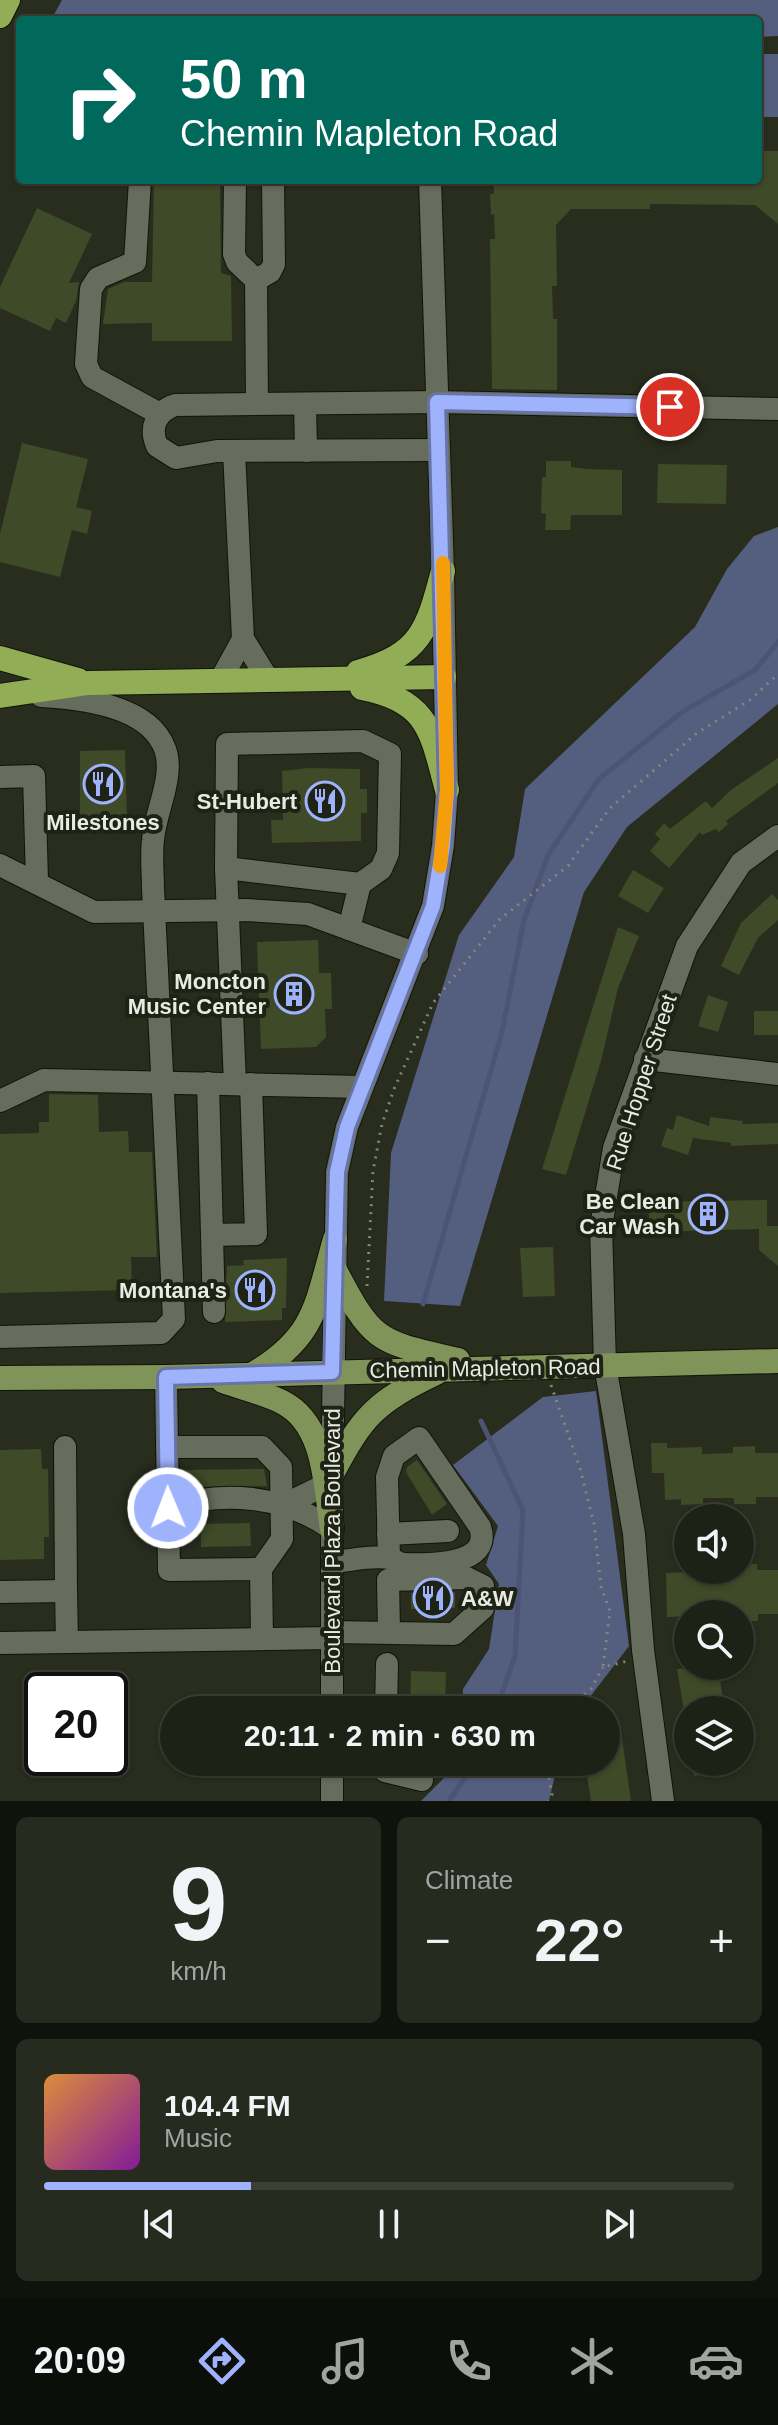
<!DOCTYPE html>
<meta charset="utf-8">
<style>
body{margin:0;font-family:Helvetica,sans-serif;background:#262a1f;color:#f1f3f6;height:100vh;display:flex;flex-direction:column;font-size:30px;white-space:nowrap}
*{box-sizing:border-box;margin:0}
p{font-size:26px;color:#a1a4a1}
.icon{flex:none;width:44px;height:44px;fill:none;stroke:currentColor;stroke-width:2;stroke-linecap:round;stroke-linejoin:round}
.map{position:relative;height:1801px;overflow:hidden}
.details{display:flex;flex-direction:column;gap:16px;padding:16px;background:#10130c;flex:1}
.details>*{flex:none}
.guide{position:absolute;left:16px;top:16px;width:746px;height:168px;border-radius:8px;box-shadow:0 2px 6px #0004,0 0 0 2px #3c3f35;background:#00695c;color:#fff;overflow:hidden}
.buttons{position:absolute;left:674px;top:1504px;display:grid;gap:16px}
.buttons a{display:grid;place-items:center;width:80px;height:80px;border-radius:50%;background:#1e2216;box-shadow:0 2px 6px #0004,0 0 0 2px #3c3f35;font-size:40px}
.speed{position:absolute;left:24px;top:1672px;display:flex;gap:16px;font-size:40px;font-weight:700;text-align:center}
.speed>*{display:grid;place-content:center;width:104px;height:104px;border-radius:50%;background:#1e2216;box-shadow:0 2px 6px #0004,0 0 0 2px #3c3f35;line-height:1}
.speed .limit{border:4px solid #111;border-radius:12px;background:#fff;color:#111}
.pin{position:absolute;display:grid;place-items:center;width:68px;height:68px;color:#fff;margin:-34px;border:4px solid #fff;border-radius:50%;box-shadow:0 2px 8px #0007}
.me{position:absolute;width:88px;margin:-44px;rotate:359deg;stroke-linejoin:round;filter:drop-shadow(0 0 6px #0008)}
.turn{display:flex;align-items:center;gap:28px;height:168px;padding:0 32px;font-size:36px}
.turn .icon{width:104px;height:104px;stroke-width:2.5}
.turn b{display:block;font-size:56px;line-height:68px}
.big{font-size:60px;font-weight:700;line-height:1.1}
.details .tile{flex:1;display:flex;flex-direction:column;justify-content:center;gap:12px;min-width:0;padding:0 28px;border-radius:12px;background:#262a1f}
.details .dial{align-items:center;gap:0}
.dial b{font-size:104px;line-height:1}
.song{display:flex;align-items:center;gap:24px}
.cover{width:96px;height:96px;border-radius:12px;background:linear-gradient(135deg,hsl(30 70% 55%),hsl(290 70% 35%))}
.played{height:8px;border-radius:4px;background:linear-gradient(90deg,#9fb3fd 30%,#3c3f35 30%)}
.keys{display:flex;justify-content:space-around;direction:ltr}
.heat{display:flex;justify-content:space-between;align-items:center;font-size:44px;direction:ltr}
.details .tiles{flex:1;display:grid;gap:16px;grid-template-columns:1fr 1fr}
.tile:last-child{grid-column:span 2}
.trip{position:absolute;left:160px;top:1696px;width:460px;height:80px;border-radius:40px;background:#1e2216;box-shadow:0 2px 6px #0004,0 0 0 2px #3c3f35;font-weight:700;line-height:80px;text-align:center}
.menu{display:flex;height:128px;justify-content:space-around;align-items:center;background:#0c0e09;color:#a1a4a1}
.menu .icon{width:56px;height:56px}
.menu .current{color:#9fb3fd}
.menu b{font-size:36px;color:#f1f3f6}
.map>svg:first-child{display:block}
.forest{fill:#545e7f}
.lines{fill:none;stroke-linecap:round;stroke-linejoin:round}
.stream{stroke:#4b5475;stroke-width:5}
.building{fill:#3f4a28}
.minor-casing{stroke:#111508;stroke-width:24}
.major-casing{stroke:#111508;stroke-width:26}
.highway-casing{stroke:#111508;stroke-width:26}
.path{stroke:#83887b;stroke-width:3;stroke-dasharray:2 6;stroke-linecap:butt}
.minor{stroke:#676d5c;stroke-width:22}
.major{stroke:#809358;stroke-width:24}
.highway{stroke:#91ad55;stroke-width:24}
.route-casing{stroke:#6774a4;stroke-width:20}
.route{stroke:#9fb3fd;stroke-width:14}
.slow{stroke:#f59e0b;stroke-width:14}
.labels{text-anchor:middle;stroke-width:8;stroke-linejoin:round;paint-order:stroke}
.poi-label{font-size:22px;font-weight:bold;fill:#e7ebe1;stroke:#1e2315;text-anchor:end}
.street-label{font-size:22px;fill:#e7ebe1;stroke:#1e2315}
</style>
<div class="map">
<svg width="778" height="1801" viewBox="0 0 778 1801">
<rect width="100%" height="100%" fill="#282d1e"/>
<g class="forest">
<path d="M62 0H778V36L758 37V20H51Z"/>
<rect x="758" y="54" width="20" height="63"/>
<path d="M778 527V704L627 827 584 892 460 1306 384 1301 391 1153 459 935 514 857 525 789 695 627 727 569 754 536Z"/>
<path d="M596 1391 629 1646 580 1710H462L463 1689 489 1649 499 1584 486 1565 498 1526 453 1465 543 1397Z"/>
<path d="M451 1762H558L549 1801H421L443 1779Z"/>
</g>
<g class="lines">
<g class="stream">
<path d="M423 1304 502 1032 524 920 548 855 599 779 682 712 755 670 778 642"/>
<path d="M481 1421 523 1510 515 1656 496 1710"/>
<path d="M449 1801 476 1762"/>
</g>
</g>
<g class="building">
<path d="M758 151H778V224L755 205 650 204V209H571L556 225 557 286H552L553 319H557V390L492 389 490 239H495L494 214 491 215 490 194H494V180H758Z"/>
<path d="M154 180H220L221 273 231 276 232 341H152V323L103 324 108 289 124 282H152Z"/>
<path d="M37 208 92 234 69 283 79 282 76 301 66 323 56 318 50 331 0 308V287Z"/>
<path d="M22 443 88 459 76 507 92 511 87 534 72 530 60 577 0 562V534Z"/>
<path d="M546 461H571V467L586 469 622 470V515H571L570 530H545L546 514 541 513 542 477H546Z"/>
<path d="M658 464 727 465 726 504 657 503Z"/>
<path d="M125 750 127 817 80 819V751Z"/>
<path d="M778 758V783L726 821 728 824 719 832 716 829 702 835 700 832 669 868 650 851 660 839 655 834 664 823 670 829 706 801 712 808 731 790Z"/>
<path d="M308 768 360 769V789H367V813H361V841L272 843 271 820H283L282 771Z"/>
<path d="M633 870 664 888 648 913 618 896Z"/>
<path d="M772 894 778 900V920L758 938 739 975 721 966 741 923Z"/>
<path d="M618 927 639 936 618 988 601 1061 566 1175 542 1169Z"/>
<path d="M318 940 319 973H331L332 1009H325L326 1037 316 1047 261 1049 257 942Z"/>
<path d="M708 995 728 1002 718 1032 698 1026Z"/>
<rect x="754" y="1011" width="24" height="24"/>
<path d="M49 1094 98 1095 99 1132 128 1131 129 1152H152L157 1257H131L132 1290 0 1293V1134L39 1133V1122H49Z"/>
<path d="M677 1115 709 1126 710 1117 743 1121 742 1124 778 1123V1144L731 1146V1143L693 1138 688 1155 661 1146 667 1128 673 1130Z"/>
<path d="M767 1200V1226H778V1266L759 1250V1229L649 1232V1202Z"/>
<path d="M553 1247 555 1296 523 1297 520 1248Z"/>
<path d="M287 1258 286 1308H282V1320L225 1322 227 1266 244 1265 243 1260Z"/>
<path d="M651 1443H667V1448L702 1447V1454L733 1453V1447L755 1446V1453H778V1497H756V1504H734V1498H703V1504L681 1505V1499L665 1500 664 1473H652Z"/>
<path d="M41 1449 42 1469H48L49 1537H44V1559L0 1560V1450Z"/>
<path d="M417 1460 447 1504 432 1515 406 1472 407 1467Z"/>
<path d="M264 1469 267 1486 182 1487 181 1470Z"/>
<path d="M154 1487V1525H140L139 1488Z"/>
<path d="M250 1523 251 1546 201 1547V1524Z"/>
<path d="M740 1564H757V1570H778V1614H758V1621H740V1614L667 1617 666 1573 740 1570Z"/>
<path d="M455 1592V1608L411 1609V1593Z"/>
<path d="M712 1666V1671L719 1670 724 1710H684L677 1669Z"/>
<path d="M411 1671 446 1672 445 1710H410Z"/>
<path d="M620 1725 631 1801H591L585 1762H606V1727Z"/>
<path d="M692 1762H736L737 1769 694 1776Z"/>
</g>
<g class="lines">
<defs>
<g id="minor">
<path d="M140 180 135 262 98 278 91 289 86 364 92 377 160 414"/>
<path d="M235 180 234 254 237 262 256 280 257 404"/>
<path d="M256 280 270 272 274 264 273 180"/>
<path d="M305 404 306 451"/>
<path d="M439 450 217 451 176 458 157 446C149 427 156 412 175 405L437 402 778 409"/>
<path d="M234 451 243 639 269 681"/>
<path d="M220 681 243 639"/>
<path d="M0 777 34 776 37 881"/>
<path d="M0 865 94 912 247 910 308 914 417 954"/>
<path d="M226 868 235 1084"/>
<path d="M349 929 360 884 381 869 388 853 390 754 363 741 227 744 226 868 360 884"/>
<path d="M645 1059 778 1074"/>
<path d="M208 1083 212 1235 256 1234 251 1084"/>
<path d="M0 1101 44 1080 362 1087"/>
<path d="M212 1235 214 1312"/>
<path d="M0 1337 161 1333 174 1319 153 889C153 873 151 856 153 840 155 812 175 776 165 749 149 705 80 698 41 696"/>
<path d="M166 1377 169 1570 261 1569 262 1639"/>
<path d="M65 1447 66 1591"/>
<path d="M167 1447H262L281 1467 282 1539 261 1569"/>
<path d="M332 1477 337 1172 347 1127 433 906 443 846 447 790 443 571 430 180"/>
<path d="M282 1506 325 1485"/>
<path d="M168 1508C222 1490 284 1495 332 1529"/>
<path d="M332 1511V1710"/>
<path d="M388 1534 448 1531"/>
<path d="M332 1562C349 1561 371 1555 388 1558 394 1559 399 1564 405 1564 429 1565 493 1566 480 1527L419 1438 394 1456 387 1477 389 1558"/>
<path d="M0 1592 66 1591 67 1642"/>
<path d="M332 1632 454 1634 483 1608V1586L467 1578 388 1580 389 1631"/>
<path d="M0 1643 332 1638"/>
<path d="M386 1710 387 1664"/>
<path d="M385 1762V1771L422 1780"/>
<path d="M332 1801V1762"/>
<path d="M663 1801 643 1650 634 1534 605 1365 601 1227 614 1148 687 946 741 863 778 836"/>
</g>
<g id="major">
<path d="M334 1268C373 1343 376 1341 458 1360"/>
<path d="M253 1374C316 1337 316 1305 335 1239"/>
<path d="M0 1378 166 1377 778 1361"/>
<path d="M223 1381C242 1388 264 1393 282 1402 326 1424 325 1486 332 1529"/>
<path d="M332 1474C363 1415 376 1402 436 1373"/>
</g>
<g id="highway">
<path d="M0 16 8 0"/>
<path d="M0 658 78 680"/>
<path d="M358 672C421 654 427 631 443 571"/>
<path d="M362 688C429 701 431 731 447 790"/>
<path d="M0 696 88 683 444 677"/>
</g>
</defs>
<use href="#minor" class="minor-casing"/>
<use href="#major" class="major-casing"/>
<use href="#highway" class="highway-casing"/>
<g class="path">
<path d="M367 1286 373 1171 382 1124 394 1089 433 1003 500 919 568 866 609 809 697 733 750 700 778 674"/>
<path d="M551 1385 580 1468 594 1524 601 1587 610 1611 603 1667 628 1661"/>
<path d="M566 1710 591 1689 603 1667"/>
<path d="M546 1762 552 1794 548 1801"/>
</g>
<use href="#minor" class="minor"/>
<use href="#major" class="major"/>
<use href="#highway" class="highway"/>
</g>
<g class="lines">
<defs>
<path id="route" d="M168 1508 166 1377 332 1372 337 1172 347 1127 433 906 443 846 447 790 437 402 670 407"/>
</defs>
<use href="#route" class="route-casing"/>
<use href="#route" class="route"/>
<path class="slow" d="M440 866 447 790 443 563"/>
</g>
<defs>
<symbol id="restaurant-ring" viewBox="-11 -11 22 22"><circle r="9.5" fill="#1e2315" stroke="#9fb3fd" stroke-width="1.5"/><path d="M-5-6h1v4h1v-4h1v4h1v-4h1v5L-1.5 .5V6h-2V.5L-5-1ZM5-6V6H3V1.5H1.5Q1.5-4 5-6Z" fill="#9fb3fd"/></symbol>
<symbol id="building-ring" viewBox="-11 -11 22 22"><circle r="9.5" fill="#1e2315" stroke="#9fb3fd" stroke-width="1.5"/><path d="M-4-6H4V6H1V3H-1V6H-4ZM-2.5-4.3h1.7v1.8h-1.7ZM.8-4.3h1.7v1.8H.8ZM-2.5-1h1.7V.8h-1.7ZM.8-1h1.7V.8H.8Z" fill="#9fb3fd"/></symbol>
</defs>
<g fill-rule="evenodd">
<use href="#restaurant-ring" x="81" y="762" width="44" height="44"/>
<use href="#restaurant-ring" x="303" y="779" width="44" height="44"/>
<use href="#building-ring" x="272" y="972" width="44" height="44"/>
<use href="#building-ring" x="686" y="1192" width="44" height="44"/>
<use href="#restaurant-ring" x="233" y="1268" width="44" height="44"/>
<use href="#restaurant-ring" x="411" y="1576" width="44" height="44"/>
</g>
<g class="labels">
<g class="poi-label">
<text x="297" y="809">St-Hubert</text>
<text x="103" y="830" text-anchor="middle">Milestones</text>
<text x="266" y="989">Moncton<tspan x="266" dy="25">Music Center</tspan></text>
<text x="680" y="1209">Be Clean<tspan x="680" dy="25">Car Wash</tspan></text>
<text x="227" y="1298">Montana's</text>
<text x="461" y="1606" text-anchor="start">A&amp;W</text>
</g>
<g class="street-label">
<text transform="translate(641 1082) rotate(-72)" y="8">Rue Hopper Street</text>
<text transform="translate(485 1368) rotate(-1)" y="8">Chemin Mapleton Road</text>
<text transform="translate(332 1541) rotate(-90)" y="8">Boulevard Plaza Boulevard</text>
</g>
</g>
</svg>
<div class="buttons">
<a><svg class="icon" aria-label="sound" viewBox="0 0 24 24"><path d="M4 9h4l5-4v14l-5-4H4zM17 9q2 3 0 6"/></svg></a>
<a><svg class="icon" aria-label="search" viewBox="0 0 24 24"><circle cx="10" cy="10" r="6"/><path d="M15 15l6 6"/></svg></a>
<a><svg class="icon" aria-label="layers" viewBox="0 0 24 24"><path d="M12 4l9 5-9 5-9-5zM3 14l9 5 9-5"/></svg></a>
</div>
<div class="speed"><div class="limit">20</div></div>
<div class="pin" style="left:670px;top:407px;background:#d93025"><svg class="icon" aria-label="arrive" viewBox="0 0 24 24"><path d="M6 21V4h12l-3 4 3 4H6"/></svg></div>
<svg class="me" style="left:168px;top:1508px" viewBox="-20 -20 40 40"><circle r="17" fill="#9fb3fd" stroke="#fff" stroke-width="3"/><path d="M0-11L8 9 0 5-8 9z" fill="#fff"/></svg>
<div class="trip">20:11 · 2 min · 630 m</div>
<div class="guide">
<div class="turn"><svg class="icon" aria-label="right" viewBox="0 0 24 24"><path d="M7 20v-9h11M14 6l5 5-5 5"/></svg><div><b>50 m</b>Chemin Mapleton Road</div></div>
</div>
</div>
<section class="details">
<div class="tiles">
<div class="tile dial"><b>9</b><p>km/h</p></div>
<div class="tile"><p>Climate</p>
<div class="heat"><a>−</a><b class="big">22°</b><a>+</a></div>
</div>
<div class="tile">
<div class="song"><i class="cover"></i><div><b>104.4 FM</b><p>Music</p></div></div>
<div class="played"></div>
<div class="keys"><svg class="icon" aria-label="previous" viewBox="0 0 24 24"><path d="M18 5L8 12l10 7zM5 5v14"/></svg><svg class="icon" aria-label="pause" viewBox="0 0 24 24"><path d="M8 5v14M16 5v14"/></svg><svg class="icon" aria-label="next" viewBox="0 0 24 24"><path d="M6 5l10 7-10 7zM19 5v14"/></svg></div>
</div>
</div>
</section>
<nav class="menu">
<b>20:09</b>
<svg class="icon current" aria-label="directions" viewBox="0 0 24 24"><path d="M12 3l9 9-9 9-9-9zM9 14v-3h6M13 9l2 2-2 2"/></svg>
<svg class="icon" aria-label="music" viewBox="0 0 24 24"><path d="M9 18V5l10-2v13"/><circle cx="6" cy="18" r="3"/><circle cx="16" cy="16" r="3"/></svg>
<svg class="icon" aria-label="phone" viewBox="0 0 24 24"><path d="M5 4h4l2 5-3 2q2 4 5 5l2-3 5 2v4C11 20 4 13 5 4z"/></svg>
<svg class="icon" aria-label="climate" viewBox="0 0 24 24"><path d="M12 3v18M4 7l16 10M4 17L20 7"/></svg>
<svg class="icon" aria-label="car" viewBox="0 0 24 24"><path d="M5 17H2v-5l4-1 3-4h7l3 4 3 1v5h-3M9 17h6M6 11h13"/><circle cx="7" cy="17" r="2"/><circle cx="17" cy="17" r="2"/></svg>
</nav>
